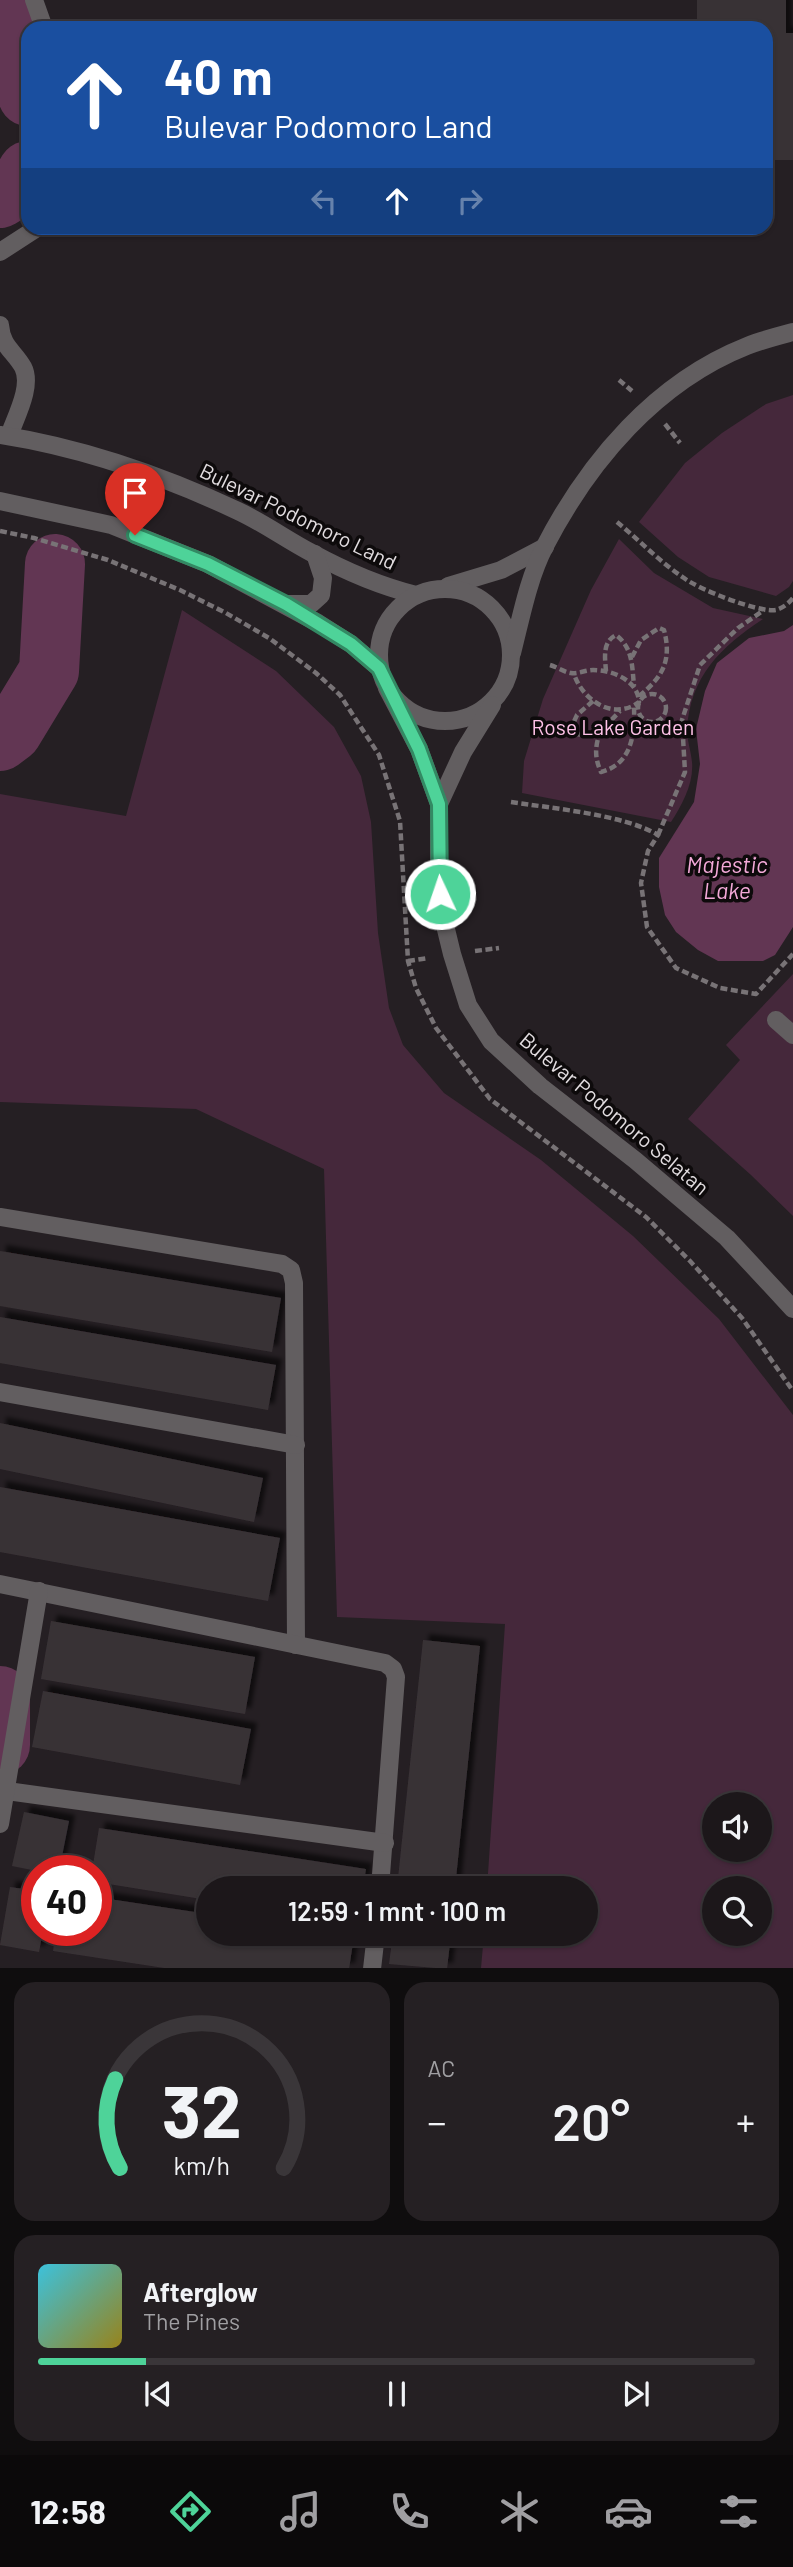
<!DOCTYPE html>
<html lang="id">
<meta charset="utf-8">
<style>
body{margin:0;font-family:Barlow,sans-serif;background:#252023;color:#f1f3f6;height:100vh;display:flex;flex-direction:column;font-size:26px;white-space:nowrap}
*{box-sizing:border-box;margin:0}
p{font-size:23px;color:#a09fa2}
.icon{flex:none;width:38px;height:38px;fill:none;stroke:currentColor;stroke-width:2;stroke-linecap:round;stroke-linejoin:round}
.map{position:relative;height:1968px;overflow:hidden}
.sheet{display:flex;flex-direction:column;gap:14px;padding:14px;background:#0f0d0e;flex:1}
.sheet>*{flex:none}
.hud{position:absolute;left:21px;top:21px;width:752px;height:214px;border-radius:21px;box-shadow:0 2px 5px #0004,0 0 0 2px #3a3639;background:#1a4fa0;color:#fff;overflow:hidden}
.fabs{position:absolute;left:702px;top:1792px;display:grid;gap:14px}
.fabs a{display:grid;place-items:center;width:70px;height:70px;border-radius:50%;background:#1c171a;box-shadow:0 2px 5px #0004,0 0 0 2px #3a3639;font-size:35px}
.speed{position:absolute;left:21px;top:1855px;display:flex;gap:14px;font-size:35px;font-weight:700;text-align:center}
.speed>*{display:grid;place-content:center;width:91px;height:91px;border-radius:50%;background:#1c171a;box-shadow:0 2px 5px #0004,0 0 0 2px #3a3639;line-height:1}
.speed .limit{border:10px solid #d22;background:#fff;color:#111}
.pin{position:absolute;display:grid;place-items:center;width:60px;height:60px;color:#fff;margin:-72px -30px;border-radius:50% 50% 50% 0;rotate:-45deg;box-shadow:0 0 7px #0007}
.pin .icon{rotate:45deg}
.me{position:absolute;width:77px;margin:-38px;rotate:357deg;stroke-linejoin:round;filter:drop-shadow(0 0 5px #0008)}
.turn{display:flex;align-items:center;gap:24px;height:147px;padding:0 28px;font-size:32px}
.turn .icon{width:91px;height:91px;stroke-width:2.5}
.turn b{display:block;font-size:49px;line-height:60px}
.lanes{display:flex;align-items:center;height:66px;padding:0 28px;background:#0003;justify-content:center;gap:35px;direction:ltr}
.lanes .off{opacity:.35}
.big{font-size:52px;font-weight:600;line-height:1.1}
.sheet .widget{flex:1;display:flex;flex-direction:column;justify-content:center;gap:10px;min-width:0;padding:0 24px;border-radius:21px;background:#252023}
.sheet .dial{align-items:center;gap:0}
.dial svg{height:182px;overflow:visible;fill:none;stroke:#3a3639;stroke-width:7;stroke-linecap:round;text-anchor:middle}
.dial text{fill:#f1f3f6;stroke:none}
.song{display:flex;align-items:center;gap:21px}
.cover{width:84px;height:84px;border-radius:10px;background:linear-gradient(135deg,hsl(190 70% 55%),hsl(50 70% 35%))}
.played{height:7px;border-radius:4px;background:linear-gradient(90deg,#4ed399 15%,#3a3639 15%)}
.keys{display:flex;justify-content:space-around;direction:ltr}
.heat{display:flex;justify-content:space-between;align-items:center;font-size:38px;direction:ltr}
.sheet .tiles{flex:1;display:grid;gap:14px;grid-template-columns:1fr 1fr}
.widget:last-child{grid-column:span 2}
.trip{position:absolute;left:196px;top:1876px;width:402px;height:70px;border-radius:35px;background:#1c171a;box-shadow:0 2px 5px #0004,0 0 0 2px #3a3639;font-weight:600;line-height:70px;text-align:center}
.menu{display:flex;height:112px;justify-content:space-around;align-items:center;background:#0b090a;color:#a09fa2}
.menu .icon{width:49px;height:49px}
.menu .on{color:#4ed399}
.menu b{font-size:32px;color:#f1f3f6}
.map>svg:first-child{display:block}
.green{fill:#45283b;fill-rule:evenodd}
.water{fill:#623653}
.lines{fill:none;stroke-linecap:round;stroke-linejoin:round}
.river{stroke:#623653;stroke-width:60}
.building{fill:#393236;filter:url(#shadow)}
.path{stroke:#787376;stroke-width:4.5;stroke-dasharray:7 3.5;stroke-linecap:butt}
.minor{stroke:#625e60;stroke-width:18}
.route-casing{stroke:#338963;stroke-width:18}
.route{stroke:#4ed399;stroke-width:12}
.labels{text-anchor:middle;stroke-width:7;stroke-linejoin:round;paint-order:stroke}
.street-label{font-size:21px;fill:#e2dde0;stroke:#0d0a0b}
.park-label{font-size:21px;fill:#ffc2e8;stroke:#0d0a0b}
.water-label{font-size:23px;font-style:italic;fill:#f3a9d8;stroke:#0d0a0b}
</style>
<div class="map">
<svg width="793" height="1969" viewBox="0 0 793 1969">
<defs>
<filter id="shadow"><feDropShadow dx="6" dy="-6" stdDeviation="2" flood-color="#0009"/></filter>
</defs>
<rect width="100%" height="100%" fill="#251f23"/>
<g class="green">
<path d="M793 395V581L789 587 776 596 709 577 678 557 639 522 685 463 722 433 766 404Z"/>
<path d="M619 539 654 573 713 608 763 619C721 647 690 676 687 730 687 740 691 751 692 762 694 783 682 805 671 822L522 793 524 761 543 699 591 590Z"/>
<path d="M182 610 276 671 334 727 361 776 371 822 378 933 389 1008 403 1045 444 1093 541 1160 633 1236 719 1319 793 1415V1968H481L484 1934H586V1888H487L505 1624 337 1617 324 1169 196 1109 0 1102V794L126 816ZM714 1804H760V1850H714ZM714 1888H760V1934H714Z"/>
<path d="M793 974V1216L751 1175 688 1119 740 1060 726 1045Z"/>
</g>
<path class="water" d="M793 625V927L775 955 763 961H718L698 950 676 932 665 915 659 887V858L694 802 700 764 696 729 705 691 717 663 749 638 784 631Z"/>
<g class="lines">
<g class="river">
<path d="M0 13 28 96"/>
<path d="M0 198 18 187 28 171"/>
<path d="M0 741 12 732 49 671 55 564"/>
<path d="M0 1696V1745"/>
</g>
</g>
<g class="building">
<path d="M697 0H786V33H793V160H766V28H697Z"/>
<path d="M0 1251 281 1298 272 1352 0 1306Z"/>
<path d="M0 1317 276 1365 268 1410 0 1363Z"/>
<path d="M0 1423 263 1478 254 1522 0 1469Z"/>
<path d="M0 1487 280 1538 268 1601 0 1552Z"/>
<path d="M51 1621 255 1657 245 1714 41 1679Z"/>
<path d="M423 1640 480 1646 455 1888H397Z"/>
<path d="M43 1691 251 1729 240 1785 32 1747Z"/>
<path d="M24 1812 69 1821 59 1871H37L12 1866Z"/>
<path d="M99 1828 366 1869 363 1888H208V1900L96 1882V1871H92Z"/>
<path d="M10 1887 37 1891V1930H43L39 1952 0 1945Z"/>
<path d="M96 1897 208 1914V1934H337L354 1936 349 1969H171L53 1951 56 1930H96Z"/>
<path d="M393 1934H451L447 1969 389 1964Z"/>
</g>
<g class="lines">
<g class="path">
<path d="M619 380 632 391"/>
<path d="M665 424 680 443"/>
<path d="M617 522C639 540 660 562 684 578 698 589 759 613 776 610 783 608 789 603 793 598"/>
<path d="M0 531 34 538 108 560 180 590 226 613 269 638 316 673 340 695 379 755 400 821 408 961 416 988 436 1028 490 1099 646 1217 690 1261 742 1318 793 1391"/>
<path d="M632 657 641 640 659 628 664 630C672 660 663 677 639 696"/>
<path d="M550 665C557 667 564 672 571 673 578 674 586 670 593 670 612 670 638 680 639 702 614 721 583 701 574 674"/>
<path d="M606 671C605 658 602 642 616 635 633 648 632 666 634 686"/>
<circle cx="652" cy="708" r="14"/>
<path d="M593 701 577 715 571 728 574 734C595 737 607 725 620 711"/>
<path d="M601 730C595 745 594 757 601 772 632 764 635 734 634 707"/>
<path d="M511 802C550 808 626 815 658 835L648 851 641 883 647 927 676 968 720 988 756 994 793 954"/>
<path d="M658 835 685 772 682 720 700 665 738 628 764 610"/>
<path d="M475 951 499 948"/>
<path d="M408 961 428 958"/>
</g>
<g class="minor">
<path d="M34 0 44 28"/>
<path d="M0 252 37 228"/>
<path d="M0 325C2 347 13 350 23 367 33 386 15 418 9 436"/>
<path d="M0 435C84 448 161 475 238 511 264 523 287 540 312 553 345 571 380 586 416 595"/>
<path d="M0 501 111 525 208 564 318 623 351 644 379 668"/>
<path d="M448 586 501 570 545 547"/>
<circle cx="445" cy="655" r="66"/>
<path d="M286 604H311L321 595 323 578 315 554"/>
<path d="M512 653C521 618 528 579 545 546 589 461 656 382 747 346 762 340 778 336 793 332"/>
<path d="M387 688 419 749 439 804V874L442 913 452 954 468 1005 491 1041 540 1086 635 1160 727 1238 793 1309"/>
<path d="M439 804 463 752 492 705"/>
<path d="M776 1020 793 1035"/>
<path d="M0 1217 282 1264 291 1270 294 1283 296 1645"/>
<path d="M0 1392 296 1445"/>
<path d="M0 1584 385 1663 393 1669 396 1677 380 1888"/>
<path d="M7 1791 385 1843"/>
<path d="M0 1824 39 1591"/>
<path d="M372 1969 376 1934"/>
</g>
</g>
<g class="lines">
<defs>
<path id="route" d="M135 535 208 564 286 604 351 644 379 668 419 749 439 804 440 894"/>
</defs>
<use href="#route" class="route-casing"/>
<use href="#route" class="route"/>
</g>
<g class="labels">
<g class="street-label">
<text transform="translate(298 517) rotate(26)" y="7">Bulevar Podomoro Land</text>
<text transform="translate(614 1114) rotate(40)" y="7">Bulevar Podomoro Selatan</text>
</g>
<g class="park-label">
<text x="613" y="735">Rose Lake Garden</text>
</g>
<g class="water-label">
<text x="727" y="873">Majestic<tspan x="727" dy="26">Lake</tspan></text>
</g>
</g>
</svg>
<div class="fabs">
<a><svg class="icon" aria-label="sound" viewBox="0 0 24 24"><path d="M4 9h4l5-4v14l-5-4H4zM17 9q2 3 0 6"/></svg></a>
<a><svg class="icon" aria-label="search" viewBox="0 0 24 24"><circle cx="10" cy="10" r="6"/><path d="M15 15l6 6"/></svg></a>
</div>
<div class="speed"><div class="limit">40</div></div>
<div class="pin" style="left:135px;top:535px;background:#d93025"><svg class="icon" aria-label="arrive" viewBox="0 0 24 24"><path d="M6 21V4h12l-3 4 3 4H6"/></svg></div>
<svg class="me" style="left:440px;top:894px" viewBox="-20 -20 40 40"><circle r="17" fill="#4ed399" stroke="#fff" stroke-width="3"/><path d="M0-11L8 9 0 5-8 9z" fill="#fff"/></svg>
<div class="trip">12:59 · 1 mnt · 100 m</div>
<div class="hud">
<div class="turn"><svg class="icon" aria-label="ahead" viewBox="0 0 24 24"><path d="M12 20V5M6 11l6-6 6 6"/></svg><div><b>40 m</b>Bulevar Podomoro Land</div></div>
<div class="lanes"><svg class="icon off" aria-label="left" viewBox="0 0 24 24"><path d="M17 20v-9H6M10 6l-5 5 5 5"/></svg><svg class="icon" aria-label="ahead" viewBox="0 0 24 24"><path d="M12 20V5M6 11l6-6 6 6"/></svg><svg class="icon off" aria-label="right" viewBox="0 0 24 24"><path d="M7 20v-9h11M14 6l5 5-5 5"/></svg></div>
</div>
</div>
<section class="sheet">
<div class="tiles">
<div class="widget dial"><svg viewBox="0 0 100 80">
<path d="M14 69A42 42 0 1 1 86 69"/>
<path d="M14 69A42 42 0 0 1 12 30" stroke="#4ed399"/>
<text x="50" y="56" font-size="32" font-weight="700">32</text>
<text x="50" y="72" font-size="11">km/h</text>
</svg></div>
<div class="widget"><p>AC</p>
<div class="heat"><a>−</a><b class="big">20°</b><a>+</a></div>
</div>
<div class="widget">
<div class="song"><i class="cover"></i><div><b>Afterglow</b><p>The Pines</p></div></div>
<div class="played"></div>
<div class="keys"><svg class="icon" aria-label="previous" viewBox="0 0 24 24"><path d="M18 5L8 12l10 7zM5 5v14"/></svg><svg class="icon" aria-label="pause" viewBox="0 0 24 24"><path d="M8 5v14M16 5v14"/></svg><svg class="icon" aria-label="next" viewBox="0 0 24 24"><path d="M6 5l10 7-10 7zM19 5v14"/></svg></div>
</div>
</div>
</section>
<nav class="menu">
<b>12:58</b>
<svg class="icon on" aria-label="directions" viewBox="0 0 24 24"><path d="M12 3l9 9-9 9-9-9zM9 14v-3h6M13 9l2 2-2 2"/></svg>
<svg class="icon" aria-label="music" viewBox="0 0 24 24"><path d="M9 18V5l10-2v13"/><circle cx="6" cy="18" r="3"/><circle cx="16" cy="16" r="3"/></svg>
<svg class="icon" aria-label="phone" viewBox="0 0 24 24"><path d="M5 4h4l2 5-3 2q2 4 5 5l2-3 5 2v4C11 20 4 13 5 4z"/></svg>
<svg class="icon" aria-label="climate" viewBox="0 0 24 24"><path d="M12 3v18M4 7l16 10M4 17L20 7"/></svg>
<svg class="icon" aria-label="car" viewBox="0 0 24 24"><path d="M5 17H2v-5l4-1 3-4h7l3 4 3 1v5h-3M9 17h6M6 11h13"/><circle cx="7" cy="17" r="2"/><circle cx="17" cy="17" r="2"/></svg>
<svg class="icon" aria-label="filters" viewBox="0 0 24 24"><path d="M4 7h16M4 17h16"/><circle cx="9" cy="7" r="2"/><circle cx="15" cy="17" r="2"/></svg>
</nav>
